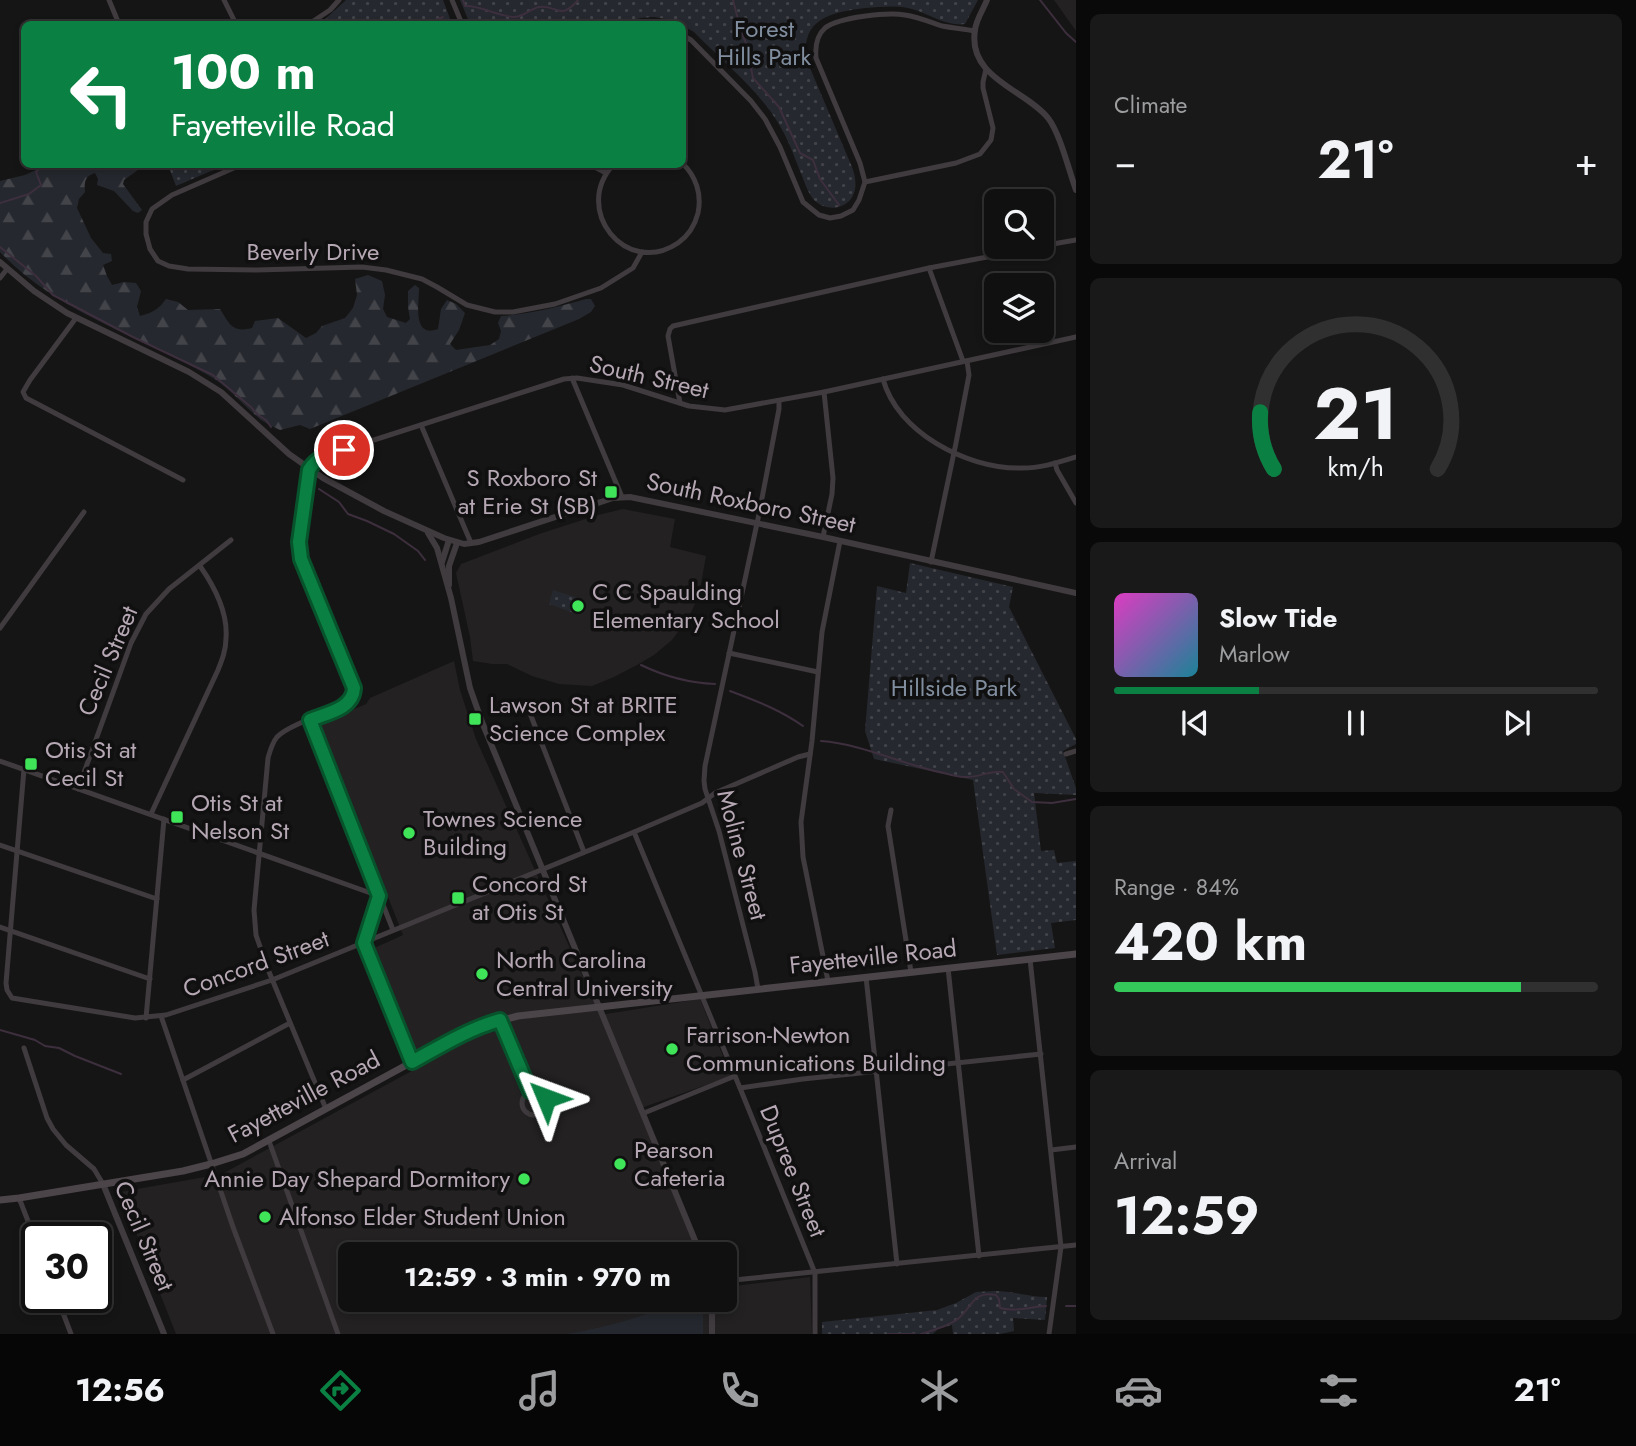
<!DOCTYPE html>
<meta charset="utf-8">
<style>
body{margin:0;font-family:Jost,sans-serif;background:#191919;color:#f1f3f6;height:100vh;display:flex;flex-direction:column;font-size:26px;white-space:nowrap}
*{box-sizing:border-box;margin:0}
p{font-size:23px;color:#9c9d9f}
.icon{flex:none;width:38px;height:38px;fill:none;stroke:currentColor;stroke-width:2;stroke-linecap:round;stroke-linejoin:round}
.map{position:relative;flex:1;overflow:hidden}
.drawer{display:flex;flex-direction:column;gap:14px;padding:14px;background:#090909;width:560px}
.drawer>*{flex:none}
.guide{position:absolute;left:21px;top:21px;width:665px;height:147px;border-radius:10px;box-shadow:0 4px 10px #0003,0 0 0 2px #303030;background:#0b8043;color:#fff;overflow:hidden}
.fabs{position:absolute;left:984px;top:189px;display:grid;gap:14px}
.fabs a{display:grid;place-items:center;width:70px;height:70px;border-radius:10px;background:#101010;box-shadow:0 4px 10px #0003,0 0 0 2px #303030;font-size:35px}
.speed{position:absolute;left:21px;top:1222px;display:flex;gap:14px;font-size:35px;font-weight:700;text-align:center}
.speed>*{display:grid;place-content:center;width:91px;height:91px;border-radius:50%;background:#101010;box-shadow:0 4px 10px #0003,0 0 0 2px #303030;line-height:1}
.speed .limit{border:4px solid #111;border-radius:10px;background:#fff;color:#111}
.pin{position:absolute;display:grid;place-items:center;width:60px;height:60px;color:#fff;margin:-30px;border:4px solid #fff;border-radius:50%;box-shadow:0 2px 7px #0007}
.me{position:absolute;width:77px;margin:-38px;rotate:314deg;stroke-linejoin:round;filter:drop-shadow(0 0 5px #0008)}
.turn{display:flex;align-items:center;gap:24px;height:147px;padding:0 35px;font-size:32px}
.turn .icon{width:91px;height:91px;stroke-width:2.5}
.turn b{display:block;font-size:49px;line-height:60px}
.big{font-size:52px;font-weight:700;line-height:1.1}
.drawer .widget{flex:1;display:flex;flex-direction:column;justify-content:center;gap:10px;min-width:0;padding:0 24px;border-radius:10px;background:#191919}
.drawer .dial{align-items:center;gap:0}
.dial svg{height:182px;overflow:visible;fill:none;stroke:#303030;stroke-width:7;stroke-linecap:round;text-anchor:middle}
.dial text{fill:#f1f3f6;stroke:none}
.song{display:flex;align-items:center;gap:21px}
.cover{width:84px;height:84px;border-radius:10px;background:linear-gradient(135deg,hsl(310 70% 55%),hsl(190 70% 35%))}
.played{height:7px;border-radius:4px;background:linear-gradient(90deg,#0b8043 30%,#303030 30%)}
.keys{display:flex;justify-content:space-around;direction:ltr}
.heat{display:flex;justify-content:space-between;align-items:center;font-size:38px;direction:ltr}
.charge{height:10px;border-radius:5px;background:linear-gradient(90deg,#34c759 84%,#303030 0)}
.trip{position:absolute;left:338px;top:1242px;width:399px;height:70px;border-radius:10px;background:#101010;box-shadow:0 4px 10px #0003,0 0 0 2px #303030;font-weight:700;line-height:70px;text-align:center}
.dock{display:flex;height:112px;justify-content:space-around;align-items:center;background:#060606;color:#9c9d9f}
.dock .icon{width:49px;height:49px}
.dock .current{color:#0b8043}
.dock b{font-size:32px;color:#f1f3f6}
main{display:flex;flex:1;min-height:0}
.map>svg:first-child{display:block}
.built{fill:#232122}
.grass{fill:#25282e}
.forest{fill:url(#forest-firs)}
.park{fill:url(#park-dots)}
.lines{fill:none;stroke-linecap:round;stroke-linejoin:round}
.stream{stroke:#3d2f3e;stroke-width:2}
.minor{stroke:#403b3e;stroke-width:5}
.tertiary{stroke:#403b3e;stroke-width:6}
.secondary{stroke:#4b4449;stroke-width:7}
.route-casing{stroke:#07532c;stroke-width:18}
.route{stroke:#0b8043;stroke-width:12}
.poi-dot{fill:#3fe459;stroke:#111010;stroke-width:2.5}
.labels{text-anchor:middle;stroke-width:7;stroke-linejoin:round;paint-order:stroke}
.park-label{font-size:24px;fill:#808e9f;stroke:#111010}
.street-label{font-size:24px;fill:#b5a7b3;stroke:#111010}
.poi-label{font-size:24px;fill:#b5a7b3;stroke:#111010;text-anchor:start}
</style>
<main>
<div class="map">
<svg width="1076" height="1334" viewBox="0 0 1076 1334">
<defs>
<pattern id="forest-firs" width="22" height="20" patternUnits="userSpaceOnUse" patternTransform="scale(1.75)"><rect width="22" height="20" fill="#25282e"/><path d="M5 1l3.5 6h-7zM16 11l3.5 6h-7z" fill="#42444a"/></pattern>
<pattern id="park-dots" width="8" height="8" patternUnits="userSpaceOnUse" patternTransform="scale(1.75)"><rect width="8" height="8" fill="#25282e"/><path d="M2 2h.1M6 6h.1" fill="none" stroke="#42444a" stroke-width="1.8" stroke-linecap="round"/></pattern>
</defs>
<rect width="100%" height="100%" fill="#161515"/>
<g class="built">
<path d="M1054 0H1076V31Z"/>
<path d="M623 509 675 519 670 547 706 556 699 595 689 617 672 640 654 655 637 665 614 677 592 686 559 684 532 676 507 664H492L473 661 470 637 456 573 461 564 539 534 598 515Z"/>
<path d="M454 661 460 690 476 739 600 1015 700 999 731 1076 641 1108 703 1255H350V1300H724L725 1287 810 1277 812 1334H176L120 1192 222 1174 419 1067 372 949 403 935 320 724 366 704 370 698Z"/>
</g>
<path class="grass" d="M683 1300H703V1334H567C607 1327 646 1316 683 1300Z"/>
<path class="forest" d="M49 164 143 165 142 167 124 180 123 184 142 210 138 213 133 211 114 191 97 185 98 179 95 173C85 176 84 182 85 192L79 199 77 208 91 238 103 253 111 254 112 261 103 265 107 276 112 285 124 282 136 283 141 291 137 307 140 316C152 313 159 309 166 299L178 302 188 310 220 309C230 325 232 333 252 328L255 321 278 318 306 338 316 333 322 326 345 318 353 308 357 295 355 279 368 275 382 281 385 295 383 309 387 317 406 323 410 319 408 307V291L415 285 419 288C419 303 412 339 438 329L441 309 447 300 456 304 465 313 459 330 450 344 456 350 490 345 499 339 501 331 498 323 501 316C531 314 558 307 586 299H591L595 306 591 312 579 319 310 429 300 425 280 430C274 427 267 424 261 420 243 405 228 386 208 375 137 335 57 312 0 252V181L25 175Z"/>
<g class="park">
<path d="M346 0H443L452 24H320Z"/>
<path d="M460 0H978L965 24C945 27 927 12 908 8 894 5 880 7 865 8 832 12 799 19 807 61L852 167C855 175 857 185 854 193 848 210 826 212 814 200 807 192 804 180 800 171 793 153 786 134 775 118 754 86 720 59 694 32L673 20 653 17 641 18 614 24H470Z"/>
<path d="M168 165H225L176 186Z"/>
<path d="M910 563 1013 587 1009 607 1076 739V744L1063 751 1076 788V795L1034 793 1041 851 1054 850 1057 863 1076 861V920L1051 923 1055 948 997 955 973 780 874 759 865 731 877 586 906 593Z"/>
<path d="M553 590 578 598 574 613 549 604Z"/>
<path d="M994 1291C1012 1291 1029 1297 1047 1297L1045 1320 1013 1318 1014 1331 1000 1334H953L952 1325 938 1329 933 1334H822V1322L937 1310 956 1303 976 1292Z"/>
</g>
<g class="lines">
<g class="stream">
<path d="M463 0 465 6C480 5 497 16 513 17 523 18 529 9 539 7 557 4 559 22 578 0"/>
<path d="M733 0 741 31 751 55V68L753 78 779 107 800 153 813 160 820 179 839 205"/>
<path d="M1040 0 1066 33 1076 42"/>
<path d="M425 24 443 17"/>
<path d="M0 203 29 194 41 185 36 172 40 168C59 164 79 171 97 164"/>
<path d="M0 247 36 276 53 295 133 337 213 375 251 407 258 415 266 420 271 427"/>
<path d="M319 489 339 502 348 514 367 521 394 534 418 551 425 560"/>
<path d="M641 665C664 676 689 683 715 684"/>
<path d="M730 691C757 701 780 710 803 726"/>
<path d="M821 741C863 744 903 765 944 773 951 775 958 777 965 777 978 778 990 770 1003 772L1014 789 1032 802 1052 803 1076 799"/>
<path d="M0 1030 35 1040 45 1046 59 1048 75 1056 121 1074"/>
<path d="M1066 1306H1076"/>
<path d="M888 1334H915"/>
<path d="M921 1334C931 1331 951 1325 959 1318 973 1306 972 1291 996 1295L999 1299 1000 1308C1015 1312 1030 1307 1046 1306"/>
</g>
<g class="minor">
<path d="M109 0 119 24"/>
<path d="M224 0 236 24"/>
<path d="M452 0 462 24"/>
<path d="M309 24 330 10 339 0"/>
<path d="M682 35 691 40 751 101 765 119 780 147 803 202 819 215 830 218 841 216 853 210 859 200 865 182 860 163 816 58C815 47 816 36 825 28 839 17 888 12 905 15 918 17 930 22 942 26 953 28 964 29 975 31"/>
<path d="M243 164 172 195 152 209 146 222V234L150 249 158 261 169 266 188 269 257 270 362 267 386 270 422 279 437 287 467 305 495 312H513L555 304 601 288 633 268 642 252"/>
<path d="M589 164 606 173"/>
<path d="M614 164C571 209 626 278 678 243 688 236 695 225 698 213 702 194 696 176 682 163"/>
<path d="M865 182 956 163 980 154 991 140 993 128 983 88V82L986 69"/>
<path d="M1041 246 1076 240"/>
<path d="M929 268 963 361"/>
<path d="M0 278 7 269"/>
<path d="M76 318 30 380 23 392 26 398 183 480"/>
<path d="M572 378 622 497"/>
<path d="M883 379C897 432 966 468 1018 468 1038 469 1057 463 1076 457"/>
<path d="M680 403 668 336 670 329 673 326 929 268 1040 247"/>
<path d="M421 425 471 543"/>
<path d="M1055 463 1057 470 1076 503"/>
<path d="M823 537 832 494 833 478 824 392"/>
<path d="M931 562 956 443 969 375 967 361"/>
<path d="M0 628 84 512"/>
<path d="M729 653 818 672"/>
<path d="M526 703 584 852"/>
<path d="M310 720 393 930"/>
<path d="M1066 754 1076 751"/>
<path d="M0 761 379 896"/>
<path d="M24 769 6 983 7 990 12 998 135 1018 166 1015 272 980 634 832 702 803 715 793 798 757 810 754"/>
<path d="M78 789 131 643 146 614 169 589 231 540"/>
<path d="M891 810 888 826 911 972"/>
<path d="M151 814 218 670C222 660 226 650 226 638 228 613 214 586 200 566"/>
<path d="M634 832 740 1088 815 1273V1334"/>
<path d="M0 845 157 899"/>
<path d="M379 896 364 943 412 1062"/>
<path d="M0 927 150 979"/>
<path d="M1030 959 1061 1247 1049 1334"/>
<path d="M948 968 979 1256"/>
<path d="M866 977 897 1264"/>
<path d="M828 981 803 857 801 822 812 741 822 632 840 541"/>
<path d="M758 989 755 972 719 831 705 789 704 781 705 766 759 514 779 409V401"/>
<path d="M161 1016 233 1227 273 1334"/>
<path d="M146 1018 164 819"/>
<path d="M500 1020 530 1091"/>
<path d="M24 1048 47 1118 53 1129 66 1145 94 1169 103 1184"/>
<path d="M183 1080 290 1023"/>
<path d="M740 1088 803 1079 1041 1054"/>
<circle cx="534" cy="1103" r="12"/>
<path d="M326 1109 267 967 256 935 254 910 268 758C270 751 272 743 277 737 288 725 327 713 343 706 353 699 355 693 351 681L299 552C298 539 305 478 311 466 314 460 318 459 324 456L564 379 577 378 623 385 689 406 725 410 824 392 1076 337"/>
<path d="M644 1113 735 1076"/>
<path d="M269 1141 338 1334"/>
<path d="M1051 1150 1076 1147"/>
<path d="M19 1198 37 1244"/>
<path d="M724 1281 1076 1245"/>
<path d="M57 1297 71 1334"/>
</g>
<g class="tertiary">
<path d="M987 0C983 10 976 20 975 30 967 78 1026 90 1048 118 1060 133 1069 171 1076 190"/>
<path d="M0 262 34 291 67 313 189 372 221 392 289 454 323 478 384 511 444 538 464 544 479 542 613 498 630 497 823 537 1076 593"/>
<path d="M428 533 437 548 451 598 470 688 482 722 701 1255"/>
<path d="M442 562 449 540"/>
<path d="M449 585V566L457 543"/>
<path d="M103 1184 164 1334"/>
<path d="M712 1334V1300"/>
</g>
<path class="secondary" d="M0 1200 19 1198 183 1171 211 1164 243 1154 458 1037 483 1025 518 1016 1076 954"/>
</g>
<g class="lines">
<defs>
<path id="route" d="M344 450C330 454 317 456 309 470L299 542 301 559 354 688C353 709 327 713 310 720L379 896 364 943 412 1062C441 1046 468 1029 500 1020L530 1091H537L546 1098"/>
</defs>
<use href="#route" class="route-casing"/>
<use href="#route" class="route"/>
</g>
<g class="poi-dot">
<rect x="604" y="485" width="14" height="14" rx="3.5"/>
<circle cx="578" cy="606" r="7"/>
<rect x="468" y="712" width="14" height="14" rx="3.5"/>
<rect x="24" y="757" width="14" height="14" rx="3.5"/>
<rect x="170" y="810" width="14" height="14" rx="3.5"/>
<circle cx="409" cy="833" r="7"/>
<rect x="451" y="891" width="14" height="14" rx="3.5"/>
<circle cx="482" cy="974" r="7"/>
<circle cx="672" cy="1049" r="7"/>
<circle cx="620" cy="1164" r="7"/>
<circle cx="524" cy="1179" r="7"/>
<circle cx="265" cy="1217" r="7"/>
</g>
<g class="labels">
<g class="park-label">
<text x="764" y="37">Forest<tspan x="764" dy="28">Hills Park</tspan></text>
<text x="954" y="696">Hillside Park</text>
</g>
<g class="street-label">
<text x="313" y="260">Beverly Drive</text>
<text transform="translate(649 377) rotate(13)" y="8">South Street</text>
<text transform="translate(751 503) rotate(12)" y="8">South Roxboro Street</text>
<text transform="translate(108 661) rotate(-67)" y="8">Cecil Street</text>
<text transform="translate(742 855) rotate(75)" y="8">Moline Street</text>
<text transform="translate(873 957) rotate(-6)" y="8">Fayetteville Road</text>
<text transform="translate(256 964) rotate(-20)" y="8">Concord Street</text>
<text transform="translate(304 1097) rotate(-28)" y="8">Fayetteville Road</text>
<text transform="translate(793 1171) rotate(68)" y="8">Dupree Street</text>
<text transform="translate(144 1236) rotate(67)" y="8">Cecil Street</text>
</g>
<g class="poi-label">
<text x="597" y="486" text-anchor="end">S Roxboro St<tspan x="597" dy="28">at Erie St (SB)</tspan></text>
<text x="592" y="600">C C Spaulding<tspan x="592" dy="28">Elementary School</tspan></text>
<text x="489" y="713">Lawson St at BRITE<tspan x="489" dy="28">Science Complex</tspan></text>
<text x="45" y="758">Otis St at<tspan x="45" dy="28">Cecil St</tspan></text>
<text x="191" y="811">Otis St at<tspan x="191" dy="28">Nelson St</tspan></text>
<text x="423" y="827">Townes Science<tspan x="423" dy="28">Building</tspan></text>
<text x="472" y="892">Concord St<tspan x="472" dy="28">at Otis St</tspan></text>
<text x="496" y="968">North Carolina<tspan x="496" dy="28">Central University</tspan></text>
<text x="686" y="1043">Farrison-Newton<tspan x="686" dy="28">Communications Building</tspan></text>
<text x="634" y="1158">Pearson<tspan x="634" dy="28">Cafeteria</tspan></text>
<text x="510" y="1187" text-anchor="end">Annie Day Shepard Dormitory</text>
<text x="279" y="1225">Alfonso Elder Student Union</text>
</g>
</g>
</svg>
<div class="fabs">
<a><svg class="icon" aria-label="search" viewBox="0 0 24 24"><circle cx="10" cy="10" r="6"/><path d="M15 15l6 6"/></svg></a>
<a><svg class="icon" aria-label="layers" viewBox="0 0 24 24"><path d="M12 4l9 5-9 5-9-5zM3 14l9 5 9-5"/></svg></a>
</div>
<div class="speed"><div class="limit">30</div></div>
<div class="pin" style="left:344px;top:450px;background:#d93025"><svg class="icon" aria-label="arrive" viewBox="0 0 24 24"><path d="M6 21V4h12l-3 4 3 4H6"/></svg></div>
<svg class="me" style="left:546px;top:1098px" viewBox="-20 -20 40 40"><path d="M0-17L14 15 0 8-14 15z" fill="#0b8043" stroke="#fff" stroke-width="4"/></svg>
<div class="trip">12:59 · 3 min · 970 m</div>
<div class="guide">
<div class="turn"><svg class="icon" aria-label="left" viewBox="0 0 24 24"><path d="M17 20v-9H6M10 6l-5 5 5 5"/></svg><div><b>100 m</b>Fayetteville Road</div></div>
</div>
</div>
<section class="drawer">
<div class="widget"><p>Climate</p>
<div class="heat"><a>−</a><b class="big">21°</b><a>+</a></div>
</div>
<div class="widget dial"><svg viewBox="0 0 100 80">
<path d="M14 69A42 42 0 1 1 86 69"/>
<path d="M14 69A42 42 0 0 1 8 44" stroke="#0b8043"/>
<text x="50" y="56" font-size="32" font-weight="700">21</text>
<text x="50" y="72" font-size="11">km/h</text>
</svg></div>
<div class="widget">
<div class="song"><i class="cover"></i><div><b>Slow Tide</b><p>Marlow</p></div></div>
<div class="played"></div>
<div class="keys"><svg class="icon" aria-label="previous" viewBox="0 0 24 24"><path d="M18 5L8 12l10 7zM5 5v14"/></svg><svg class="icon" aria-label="pause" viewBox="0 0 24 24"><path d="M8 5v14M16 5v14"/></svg><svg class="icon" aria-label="next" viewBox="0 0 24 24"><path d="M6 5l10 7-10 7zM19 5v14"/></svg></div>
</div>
<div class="widget"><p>Range · 84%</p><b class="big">420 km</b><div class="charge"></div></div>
<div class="widget"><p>Arrival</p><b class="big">12:59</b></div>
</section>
</main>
<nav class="dock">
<b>12:56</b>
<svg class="icon current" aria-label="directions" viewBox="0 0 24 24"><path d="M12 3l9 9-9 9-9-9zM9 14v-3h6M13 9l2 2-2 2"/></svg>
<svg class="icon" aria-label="music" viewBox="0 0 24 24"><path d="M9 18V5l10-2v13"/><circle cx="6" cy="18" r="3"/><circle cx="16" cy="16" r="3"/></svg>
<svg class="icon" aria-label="phone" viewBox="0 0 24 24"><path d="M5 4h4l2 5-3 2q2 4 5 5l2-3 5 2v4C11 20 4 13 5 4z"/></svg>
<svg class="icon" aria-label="climate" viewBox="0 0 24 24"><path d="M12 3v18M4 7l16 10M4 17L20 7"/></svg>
<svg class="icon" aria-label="car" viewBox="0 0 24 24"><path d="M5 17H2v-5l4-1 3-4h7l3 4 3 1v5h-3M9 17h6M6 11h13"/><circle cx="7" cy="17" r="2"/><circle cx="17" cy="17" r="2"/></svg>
<svg class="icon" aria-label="filters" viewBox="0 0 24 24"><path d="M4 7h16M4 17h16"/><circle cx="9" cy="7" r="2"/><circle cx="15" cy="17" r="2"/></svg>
<b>21°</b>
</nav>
